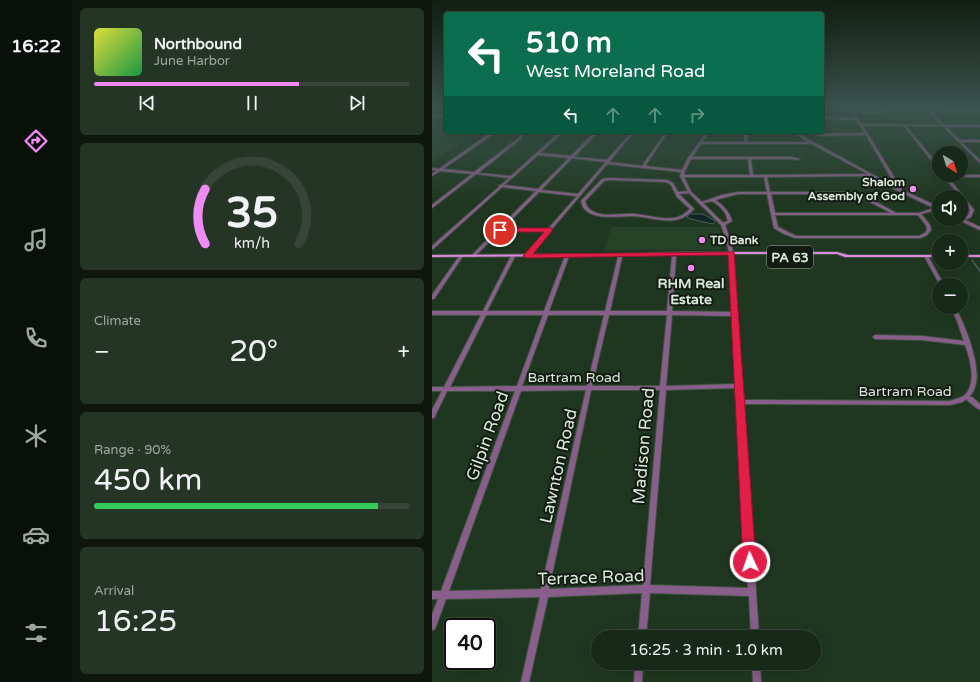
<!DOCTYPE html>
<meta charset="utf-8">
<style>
body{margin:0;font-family:"Varela Round",sans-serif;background:#243525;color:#f1f3f6;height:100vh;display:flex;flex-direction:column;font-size:15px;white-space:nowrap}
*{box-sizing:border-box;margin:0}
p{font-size:13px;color:#9ea6a2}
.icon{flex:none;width:22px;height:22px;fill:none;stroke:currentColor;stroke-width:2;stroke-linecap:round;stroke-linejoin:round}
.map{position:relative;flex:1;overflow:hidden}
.drawer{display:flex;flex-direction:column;gap:8px;padding:8px;background:#0d170d;width:360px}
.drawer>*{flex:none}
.guide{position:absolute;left:12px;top:12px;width:380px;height:122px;border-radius:4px;box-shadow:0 4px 16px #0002,0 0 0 1px #364537;background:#0b6e4f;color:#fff;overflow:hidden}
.needle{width:26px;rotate:142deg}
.fabs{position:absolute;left:500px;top:146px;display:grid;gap:8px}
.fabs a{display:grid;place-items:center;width:36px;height:36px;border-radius:50%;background:#172918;box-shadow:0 4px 16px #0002,0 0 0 1px #364537;font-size:20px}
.speed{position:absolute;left:12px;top:618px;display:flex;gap:8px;font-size:20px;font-weight:700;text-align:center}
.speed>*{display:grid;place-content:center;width:52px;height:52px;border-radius:50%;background:#172918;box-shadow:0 4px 16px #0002,0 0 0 1px #364537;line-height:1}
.speed .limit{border:2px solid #111;border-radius:6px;background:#fff;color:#111}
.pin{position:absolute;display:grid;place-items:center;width:34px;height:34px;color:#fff;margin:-17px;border:2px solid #fff;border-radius:50%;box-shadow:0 1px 4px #0007}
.me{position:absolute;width:44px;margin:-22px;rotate:357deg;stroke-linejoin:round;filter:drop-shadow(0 0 3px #0008)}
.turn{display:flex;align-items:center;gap:14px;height:84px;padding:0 16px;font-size:18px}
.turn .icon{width:52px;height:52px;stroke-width:2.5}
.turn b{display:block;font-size:28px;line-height:34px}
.lanes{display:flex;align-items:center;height:38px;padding:0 16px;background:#0003;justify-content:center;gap:20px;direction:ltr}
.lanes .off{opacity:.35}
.big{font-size:30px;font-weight:600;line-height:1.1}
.drawer .card{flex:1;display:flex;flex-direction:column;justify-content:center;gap:6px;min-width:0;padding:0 14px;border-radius:6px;background:#243525}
.drawer .dial{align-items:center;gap:0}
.dial svg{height:104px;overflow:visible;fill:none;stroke:#364537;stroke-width:7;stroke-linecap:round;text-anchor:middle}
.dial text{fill:#f1f3f6;stroke:none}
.song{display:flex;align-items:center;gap:12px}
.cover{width:48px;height:48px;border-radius:6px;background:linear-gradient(135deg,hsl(60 70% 55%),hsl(140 70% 35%))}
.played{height:4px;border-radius:2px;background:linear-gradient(90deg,#f08bf5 65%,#364537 65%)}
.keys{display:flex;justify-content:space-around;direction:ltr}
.heat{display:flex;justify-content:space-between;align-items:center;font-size:22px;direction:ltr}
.charge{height:6px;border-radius:3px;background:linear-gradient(90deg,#34c759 90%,#364537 0)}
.trip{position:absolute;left:159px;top:630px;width:230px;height:40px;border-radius:20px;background:#172918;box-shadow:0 4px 16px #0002,0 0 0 1px #364537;font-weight:600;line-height:40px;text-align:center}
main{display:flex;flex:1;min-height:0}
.tabs{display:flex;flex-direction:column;width:72px;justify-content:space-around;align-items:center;background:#09100a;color:#9ea6a2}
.tabs .icon{width:28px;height:28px}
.tabs .on{color:#f08bf5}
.tabs b{font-size:18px;color:#f1f3f6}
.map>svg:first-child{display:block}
.built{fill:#254227}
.water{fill:#102325;stroke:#4c5e5b}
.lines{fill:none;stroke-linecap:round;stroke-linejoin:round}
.stream{stroke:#4c5e5b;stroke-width:1.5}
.minor-casing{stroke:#3d533e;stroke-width:2}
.major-casing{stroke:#3d533e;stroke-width:2}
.minor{fill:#885e8a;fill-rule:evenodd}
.major{fill:#e087e3;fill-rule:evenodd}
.route{fill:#e11d48;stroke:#92132f}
.poi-dot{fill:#f08bf5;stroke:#111b11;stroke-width:1.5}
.labels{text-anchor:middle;stroke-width:4;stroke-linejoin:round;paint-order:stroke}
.far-poi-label{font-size:12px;font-weight:bold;fill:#d9e8d9;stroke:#111b11;text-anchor:end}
.shield{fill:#111b11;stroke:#9daa9d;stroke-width:1}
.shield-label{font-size:13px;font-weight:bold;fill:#d9e8d9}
.poi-label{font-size:14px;font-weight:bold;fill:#d9e8d9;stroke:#111b11}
.street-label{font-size:14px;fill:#d9e8d9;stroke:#111b11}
.near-street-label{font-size:17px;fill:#d9e8d9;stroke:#111b11}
</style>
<main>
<nav class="tabs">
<b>16:22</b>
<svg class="icon on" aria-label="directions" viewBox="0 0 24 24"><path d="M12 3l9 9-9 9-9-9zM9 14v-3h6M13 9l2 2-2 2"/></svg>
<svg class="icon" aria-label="music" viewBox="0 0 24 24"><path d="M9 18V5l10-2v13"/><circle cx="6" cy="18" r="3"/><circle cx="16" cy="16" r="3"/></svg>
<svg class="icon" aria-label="phone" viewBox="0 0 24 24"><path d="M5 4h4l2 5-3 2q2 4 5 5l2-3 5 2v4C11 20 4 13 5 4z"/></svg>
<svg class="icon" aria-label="climate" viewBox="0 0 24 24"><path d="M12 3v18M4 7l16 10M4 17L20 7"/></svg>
<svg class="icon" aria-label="car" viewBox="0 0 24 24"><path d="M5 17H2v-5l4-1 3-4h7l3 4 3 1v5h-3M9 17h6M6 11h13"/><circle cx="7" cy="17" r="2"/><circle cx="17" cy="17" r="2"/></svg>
<svg class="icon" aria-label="filters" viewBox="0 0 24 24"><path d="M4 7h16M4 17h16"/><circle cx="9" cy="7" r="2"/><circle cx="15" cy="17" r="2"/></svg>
</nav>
<section class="drawer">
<div class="card">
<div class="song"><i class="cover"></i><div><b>Northbound</b><p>June Harbor</p></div></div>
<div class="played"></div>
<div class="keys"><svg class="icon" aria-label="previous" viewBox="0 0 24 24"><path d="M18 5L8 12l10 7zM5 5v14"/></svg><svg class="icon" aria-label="pause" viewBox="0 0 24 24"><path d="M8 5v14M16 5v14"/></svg><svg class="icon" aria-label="next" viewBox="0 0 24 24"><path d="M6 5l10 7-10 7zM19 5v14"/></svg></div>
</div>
<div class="card dial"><svg viewBox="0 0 100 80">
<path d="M14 69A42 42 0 1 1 86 69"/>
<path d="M14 69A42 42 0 0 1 14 27" stroke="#f08bf5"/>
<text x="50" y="56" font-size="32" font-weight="700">35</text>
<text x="50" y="72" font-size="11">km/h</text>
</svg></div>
<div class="card"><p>Climate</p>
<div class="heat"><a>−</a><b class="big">20°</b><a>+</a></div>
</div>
<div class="card"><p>Range · 90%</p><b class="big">450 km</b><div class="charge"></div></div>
<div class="card"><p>Arrival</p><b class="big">16:25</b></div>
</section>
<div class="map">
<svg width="548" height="682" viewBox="0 0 548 682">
<rect width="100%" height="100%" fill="#1f3720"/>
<g class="built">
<path d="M0 117H14V132H44L0 162Z"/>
<path d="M179 227H287L291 248 288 250H184L172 252Z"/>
</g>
<path class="water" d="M257 214H271L283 221 281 224 259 219 255 217Z"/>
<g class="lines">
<path class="stream" d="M540 260 548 271"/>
<defs>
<g id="minor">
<path d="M417 108H420L421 111H452L455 110 454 108H456L457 111 453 113H422L430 124 509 125 493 108H496L499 111 548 110V112L500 113 512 125H548V127H514L528 140H548V142H529L548 160V163L511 126H474L507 166V169H506L472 126H431L470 190 507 207V209L489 214 498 225 499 230 495 235 488 238H363L350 233 342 228 335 194H306L283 200C291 205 297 211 300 221L293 225 298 239 302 257 304 314 312 400 518 401C523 399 529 398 533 395 545 383 538 358 533 345L490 340 443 339 441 337 443 335 490 336 532 341 525 321 519 307H523C533 324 548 364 544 383 543 388 541 393 537 397H540L548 404V409H546L536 401 535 399 530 402 518 405 312 404 327 637H319L317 596 218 593 214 637H206L210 593 116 597 97 682H89L108 597 14 599 3 629 0 630V615L6 599H0V591H9L83 391H15L2 418H0V410L10 391H0V387H12L49 315H0V311H51L79 256 81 255 83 256 55 311H112L133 256 135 255 137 256 117 311H173L186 257 188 256 190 257 178 311H235L240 257 242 256 244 257 240 311 300 312 298 257 294 239 289 225 257 193 247 194 262 209C244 229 223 217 201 216 187 216 160 221 151 207 150 205 150 203 149 201L170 179 176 178 235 180 241 183 246 192 256 191 248 176 249 172 175 164 96 257H94L93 256 114 231H68L42 257H40V255L104 191 70 187 1 249H0V246L67 187V185H69L77 178 44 174 0 208V205L40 174 8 171 0 176V174L5 170H0V168L7 169 58 133 62 132H65L60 135 11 169 42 172 87 138 88 134 85 132H88L90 134 89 139 46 173 79 176 128 132H131L108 153 139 156 163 132H166L142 157 175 160 200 132H202L177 162 210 166 234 132H236L213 166 250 170 256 158 275 132H277L270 142H313L312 132H314L316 142H377L360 132H363L465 188 434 135 385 136 384 135 385 134 433 133 424 120 390 119V117L423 118ZM269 144H380L436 174 321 175 319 159H360L366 160 368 159 360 157H260ZM106 155 137 158 106 189 72 185ZM140 158 174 162 146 194 109 190ZM259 159H316L318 175H252L253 171ZM439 176 468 192 502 208 487 213H464L433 196 416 192H338L335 177ZM252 177H332L335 192H306L290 195 270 202 259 192ZM176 180 234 182 239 185 245 197 258 209C253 214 249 217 242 218 229 220 216 215 202 214 189 213 172 218 160 211 156 209 154 205 153 201L172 181ZM107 192 145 196 116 229H70ZM339 194H416L431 198 459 213H343ZM280 201C288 206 294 211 296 221L291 223 271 203ZM343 215H486L494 225 495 230 493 233 487 236H364L346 227ZM54 315H111L85 386 18 387ZM116 315H172L155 386H90ZM177 315H235L228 386H160ZM240 315 300 316 305 384 234 386ZM305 388 316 588 218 585 234 390ZM154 390 109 589 17 591 89 391ZM159 390H228L211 585 117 589Z"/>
<rect x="0" y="115" width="14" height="2"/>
<path d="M511 175H548V177H516L542 210 539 217 533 220 548 227V230L529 221 527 219H529V218H530L536 215 538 210 529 197 512 177Z"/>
<path d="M28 255H30L31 256 2 299H0V295Z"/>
<path d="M493 255H495L496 256 512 285H508L492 256Z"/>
<path d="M203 663H211L210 682H202Z"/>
<path d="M320 663H328L329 682H321Z"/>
</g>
<g id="major">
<path d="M250 252H405L416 255H507V257H413L405 254H250L176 256 0 257V255L176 254Z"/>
<rect x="529" y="255" width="19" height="2"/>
</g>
</defs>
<use href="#minor" class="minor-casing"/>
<use href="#major" class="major-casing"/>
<use href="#minor" class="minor"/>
<use href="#major" class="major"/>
</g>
<linearGradient id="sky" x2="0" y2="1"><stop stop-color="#111e12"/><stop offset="0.53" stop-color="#3c534e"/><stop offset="1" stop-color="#3c534e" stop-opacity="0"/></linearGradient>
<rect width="548" height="204" fill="url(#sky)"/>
<path class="route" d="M66 228H120V231L101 254 302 252 324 562 322 567 318 569 313 567 311 562 296 255 95 258 91 256 112 232H68L66 231Z"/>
<g class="poi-dot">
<circle cx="481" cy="189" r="4"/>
<circle cx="270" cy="240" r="4"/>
<circle cx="259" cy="268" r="4"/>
</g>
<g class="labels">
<g class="far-poi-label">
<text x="473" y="186">Shalom<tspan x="473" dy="14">Assembly of God</tspan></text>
<text x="278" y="244" text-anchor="start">TD Bank</text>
</g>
<rect class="shield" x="335" y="246" width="46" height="22" rx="3"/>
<g class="shield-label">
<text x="358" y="262">PA 63</text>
</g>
<g class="poi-label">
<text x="259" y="288">RHM Real<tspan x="259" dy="16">Estate</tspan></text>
</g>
<g class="street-label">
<text x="142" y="382">Bartram Road</text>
<text x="473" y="396">Bartram Road</text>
</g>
<g class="near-street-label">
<text transform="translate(55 436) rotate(-70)" y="6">Gilpin Road</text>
<text transform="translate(211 446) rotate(-85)" y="6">Madison Road</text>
<text transform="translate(126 466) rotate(-77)" y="6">Lawnton Road</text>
<text transform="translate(159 577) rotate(-2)" y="6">Terrace Road</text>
</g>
</g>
</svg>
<div class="fabs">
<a><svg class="needle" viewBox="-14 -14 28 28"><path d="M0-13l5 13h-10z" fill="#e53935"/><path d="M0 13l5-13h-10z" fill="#9ea6a2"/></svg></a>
<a><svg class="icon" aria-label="sound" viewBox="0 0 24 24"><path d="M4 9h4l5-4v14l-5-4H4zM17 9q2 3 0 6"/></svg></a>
<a>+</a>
<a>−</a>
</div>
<div class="speed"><div class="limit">40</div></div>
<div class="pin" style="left:68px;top:230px;background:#d93025"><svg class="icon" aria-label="arrive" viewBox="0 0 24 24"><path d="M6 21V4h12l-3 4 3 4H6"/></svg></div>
<svg class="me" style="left:318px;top:562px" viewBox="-20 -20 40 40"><circle r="17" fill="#e11d48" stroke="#fff" stroke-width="3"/><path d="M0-11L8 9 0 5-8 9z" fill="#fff"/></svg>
<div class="trip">16:25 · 3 min · 1.0 km</div>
<div class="guide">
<div class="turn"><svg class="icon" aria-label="left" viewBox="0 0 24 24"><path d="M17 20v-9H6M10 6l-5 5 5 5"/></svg><div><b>510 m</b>West Moreland Road</div></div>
<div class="lanes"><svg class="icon" aria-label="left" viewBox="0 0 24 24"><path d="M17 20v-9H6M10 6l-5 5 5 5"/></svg><svg class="icon off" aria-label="ahead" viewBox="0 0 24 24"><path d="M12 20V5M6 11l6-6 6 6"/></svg><svg class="icon off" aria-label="ahead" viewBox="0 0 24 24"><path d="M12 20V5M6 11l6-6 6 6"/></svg><svg class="icon off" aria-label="right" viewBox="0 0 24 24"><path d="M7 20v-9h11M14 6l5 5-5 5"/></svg></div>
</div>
</div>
</main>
